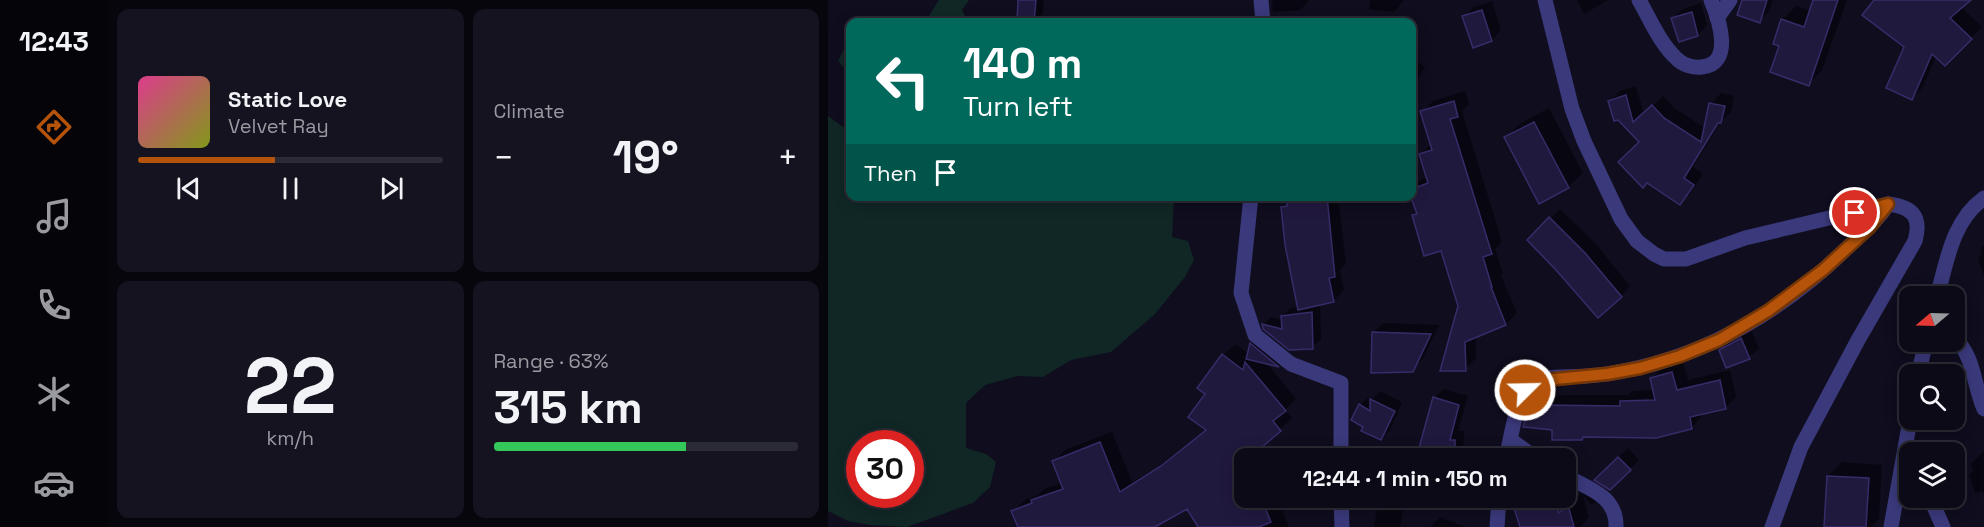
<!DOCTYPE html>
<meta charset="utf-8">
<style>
body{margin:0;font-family:"Space Grotesk",sans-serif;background:#14131f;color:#f1f3f6;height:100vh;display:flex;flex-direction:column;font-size:22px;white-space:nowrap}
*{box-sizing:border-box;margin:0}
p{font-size:20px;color:#9a9aa1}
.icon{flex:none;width:33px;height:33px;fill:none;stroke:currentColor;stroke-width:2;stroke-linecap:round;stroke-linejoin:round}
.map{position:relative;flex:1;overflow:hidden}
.drawer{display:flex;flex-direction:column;gap:9px;padding:9px;background:#06060c;width:720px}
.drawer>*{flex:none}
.guide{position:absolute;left:18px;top:18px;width:570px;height:183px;border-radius:12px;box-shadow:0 3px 15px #0003,0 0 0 2px #2b2b35;background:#00695c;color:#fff;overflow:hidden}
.needle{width:39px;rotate:251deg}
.controls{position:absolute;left:1071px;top:286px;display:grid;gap:12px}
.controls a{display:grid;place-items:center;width:66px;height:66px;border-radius:12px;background:#0b0a16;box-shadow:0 3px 15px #0003,0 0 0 2px #2b2b35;font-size:30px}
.speed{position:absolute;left:18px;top:430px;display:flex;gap:12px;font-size:30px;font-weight:700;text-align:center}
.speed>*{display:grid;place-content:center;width:78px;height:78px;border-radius:50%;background:#0b0a16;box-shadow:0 3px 15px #0003,0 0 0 2px #2b2b35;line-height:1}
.speed .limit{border:9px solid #d22;background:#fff;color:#111}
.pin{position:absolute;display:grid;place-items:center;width:51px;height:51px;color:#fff;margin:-26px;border:3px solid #fff;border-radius:50%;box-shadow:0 2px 6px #0007}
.me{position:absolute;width:66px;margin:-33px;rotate:67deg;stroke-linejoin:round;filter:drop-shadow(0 0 4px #0008)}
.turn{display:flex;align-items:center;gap:21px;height:126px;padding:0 18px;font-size:27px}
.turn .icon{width:78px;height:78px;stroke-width:2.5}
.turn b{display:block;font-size:42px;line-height:51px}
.then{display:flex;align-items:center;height:57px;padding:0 18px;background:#0003;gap:12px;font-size:22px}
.big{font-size:45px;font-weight:800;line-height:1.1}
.drawer .tile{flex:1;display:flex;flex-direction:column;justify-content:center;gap:9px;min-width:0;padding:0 21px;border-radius:12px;background:#14131f}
.drawer .dial{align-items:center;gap:0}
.dial b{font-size:78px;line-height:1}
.song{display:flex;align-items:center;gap:18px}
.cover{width:72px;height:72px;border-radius:9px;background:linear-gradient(135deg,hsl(330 70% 55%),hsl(70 70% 35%))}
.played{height:6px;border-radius:3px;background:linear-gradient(90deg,#b45309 45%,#2b2b35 45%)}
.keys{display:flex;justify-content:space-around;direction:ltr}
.heat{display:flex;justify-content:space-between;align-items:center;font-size:33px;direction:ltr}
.charge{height:9px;border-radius:4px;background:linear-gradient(90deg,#34c759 63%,#2b2b35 0)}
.drawer .tiles{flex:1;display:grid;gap:9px;grid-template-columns:repeat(2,1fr)}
.trip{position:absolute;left:406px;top:448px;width:342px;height:60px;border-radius:12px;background:#0b0a16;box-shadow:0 3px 15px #0003,0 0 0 2px #2b2b35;font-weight:800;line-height:60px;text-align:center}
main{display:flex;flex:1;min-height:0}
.menu{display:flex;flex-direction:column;width:108px;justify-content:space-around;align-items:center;background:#040409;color:#9a9aa1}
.menu .icon{width:42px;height:42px}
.menu .selected{color:#b45309}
.menu b{font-size:27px;color:#f1f3f6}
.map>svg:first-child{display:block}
.green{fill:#102726;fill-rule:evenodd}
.shadow{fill:#0007}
.building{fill:#20193e;stroke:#372c69;stroke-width:1.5}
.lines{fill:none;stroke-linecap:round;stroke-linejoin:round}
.minor{stroke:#3a397b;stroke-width:15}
.route-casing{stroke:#753606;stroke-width:15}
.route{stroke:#b45309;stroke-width:10}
</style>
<main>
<nav class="menu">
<b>12:43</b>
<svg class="icon selected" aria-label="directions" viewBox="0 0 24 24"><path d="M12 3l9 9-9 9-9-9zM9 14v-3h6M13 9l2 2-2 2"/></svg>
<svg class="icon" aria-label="music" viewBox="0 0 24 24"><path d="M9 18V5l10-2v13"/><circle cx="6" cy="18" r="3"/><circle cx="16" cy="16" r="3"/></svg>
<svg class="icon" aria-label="phone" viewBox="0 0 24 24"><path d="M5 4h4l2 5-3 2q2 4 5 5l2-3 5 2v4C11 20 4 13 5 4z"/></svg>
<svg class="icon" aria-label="climate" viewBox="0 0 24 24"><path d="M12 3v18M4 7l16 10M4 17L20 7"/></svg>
<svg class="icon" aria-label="car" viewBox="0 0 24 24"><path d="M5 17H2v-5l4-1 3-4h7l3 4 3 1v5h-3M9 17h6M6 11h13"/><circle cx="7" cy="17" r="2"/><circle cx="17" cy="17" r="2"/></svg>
</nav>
<section class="drawer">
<div class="tiles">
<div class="tile">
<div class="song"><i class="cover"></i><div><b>Static Love</b><p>Velvet Ray</p></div></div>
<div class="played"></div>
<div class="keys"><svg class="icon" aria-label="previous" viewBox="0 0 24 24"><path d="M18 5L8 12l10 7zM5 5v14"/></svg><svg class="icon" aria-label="pause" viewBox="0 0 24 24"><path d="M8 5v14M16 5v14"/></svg><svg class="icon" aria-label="next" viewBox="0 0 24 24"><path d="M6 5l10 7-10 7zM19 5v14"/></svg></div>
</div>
<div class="tile"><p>Climate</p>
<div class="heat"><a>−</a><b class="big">19°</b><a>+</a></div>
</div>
<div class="tile dial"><b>22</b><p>km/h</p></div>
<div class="tile"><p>Range · 63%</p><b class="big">315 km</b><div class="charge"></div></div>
</div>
</section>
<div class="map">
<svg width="1156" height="527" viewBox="0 0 1156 527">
<rect width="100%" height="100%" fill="#0f0d1e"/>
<g class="green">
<path d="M111 0H141L134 10 140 22H97Z"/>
<path d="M22 37V75L10 61Z"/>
<path d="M0 116 15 127 22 126V196L346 197 344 237 360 241 366 260 357 277 327 314 283 352 243 360 215 377 190 376 157 385 138 403V448L158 454 168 462 162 487 145 503 79 527 42 525 20 521 0 511ZM32 444H82V495H32Z"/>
</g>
<g class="shadow">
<path d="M192 0H216L215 13 206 22H190Z"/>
<path d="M444 0H481V1L472 10 445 12Z"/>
<path d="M542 0H576L566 12 541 9Z"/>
<path d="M749 0H780L756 14Z"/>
<path d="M916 0H945L941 11 931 21Z"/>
<path d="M987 0H1019L994 70 980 84 953 45 954 20 968 6 983 11Z"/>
<path d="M1047 0H1141L1133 7 1154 27 1117 64 1108 56 1095 87 1084 98 1077 46Z"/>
<path d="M664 1 673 30 664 40 636 17 646 7Z"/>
<path d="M873 3 879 25 870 35 845 18 855 9Z"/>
<path d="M584 58 597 67 584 88Z"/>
<path d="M808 86 816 114 835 96 846 108 877 128 883 104 893 93 906 96 903 112 894 120 865 167 875 174 862 193 852 203 813 142 781 101 792 91Z"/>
<path d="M637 91 641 104 634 111 674 242 667 249 675 274 673 276 689 313 678 324 648 336V358L637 369 632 306 614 249 585 216 589 211 584 196V189L593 180 600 177 593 154 604 144 594 112 605 101Z"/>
<path d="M721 108 755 173 740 187 677 138 692 124Z"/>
<path d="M461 196H510L518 264 512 270 516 290 505 301 492 304 493 339 484 347 435 325 443 317 455 320 454 316 463 308 471 307 454 207 461 201Z"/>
<path d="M732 209 767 243 802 286 793 296 729 269 701 240Z"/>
<path d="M1156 245V276L1150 258 1154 254 1152 249Z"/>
<path d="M555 323 611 325 594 360 584 370 545 333Z"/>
<path d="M923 330 931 348 921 357 893 350 902 341Z"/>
<path d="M433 335 459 356 450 365 438 362 468 399 457 410 464 418 429 450 432 459H417V498H449L461 527H372L360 507 324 527H191L185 512 197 500 210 495 216 489 234 483 225 462 237 450 284 432 304 482 327 469 379 428V393L371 388 396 355 407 344 421 354 423 344Z"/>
<path d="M855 362 860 380 902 370 908 397 897 408 874 413V416L864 427 757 436 754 438 725 429 703 406 714 395H800L804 391 826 390 823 379 834 368Z"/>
<path d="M616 389 640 396 630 431H636L635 459H524L534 449 590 455 606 398Z"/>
<path d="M552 391 574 402 562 430 553 438 537 427 532 405 541 397 544 399Z"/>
<path d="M800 448 811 460 782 488 768 479Z"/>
<path d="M1156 451V496L1155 491 1147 493 1141 475 1145 471 1143 464Z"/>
<path d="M1014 462 1054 465 1051 519 1043 527H997L1000 476Z"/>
<path d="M739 479 745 501 754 492 761 517 752 527H694L687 505 694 498H738Z"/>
<path d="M764 486 776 494 764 505 755 495Z"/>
<path d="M524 498H604L595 507 576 505 572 527H546L550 504 524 501Z"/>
<path d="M612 517 637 527H602Z"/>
</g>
<g class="building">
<path d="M190 0H208L206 22H189Z"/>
<path d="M914 0H939L932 23 909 15Z"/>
<path d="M985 0H1010L981 86 942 72 951 46 945 44 953 19 976 27Z"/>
<path d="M1046 0H1143L1122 18 1144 39 1117 66 1104 54 1084 100 1058 88 1076 47 1034 15Z"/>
<path d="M654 10 664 41 645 48 634 16Z"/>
<path d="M864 12 870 36 851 42 843 18Z"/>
<path d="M798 95 805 122 824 105 836 118 873 142 881 103 897 106 893 123H890L856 178 866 185 852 205 819 183 815 188 790 162 811 142 790 120 786 121 780 101Z"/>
<path d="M626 101 630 117 622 119 664 254 655 257 664 287H663L678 325 637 342 638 371H612L630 306 613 251 596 256 584 215 589 214 584 200V189L600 183 591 154 604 150 592 111Z"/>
<path d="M706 122 741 188 711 204 676 137Z"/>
<path d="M459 196H499L507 277 501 278 506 302 470 310 457 245 453 207 459 206Z"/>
<path d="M721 217 757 253 794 297 770 318 728 270 699 240Z"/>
<path d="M484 312 485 349 461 350 435 329 434 324 454 329 453 316Z"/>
<path d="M544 332 603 334 585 372 543 373Z"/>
<path d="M913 338 922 359 898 368 891 350Z"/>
<path d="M422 343 451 367 418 359Z"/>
<path d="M394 354 415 370 417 362 458 411 445 421 453 431 420 459H417V498H433L443 522 431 527H370L359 509 327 527H190L183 511 204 503 203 500 235 489 224 461 272 442 292 492 333 466 378 430 360 417 377 394 369 388Z"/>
<path d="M844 372 849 390 892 380 898 409 862 417 864 429 828 438 755 437 754 440H724V430L695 427 701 406 717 407V405L792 406V401L827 400 822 378Z"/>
<path d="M605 397 631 405 622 440H627V459H588Z"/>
<path d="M542 399 567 411 553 440 533 431 535 427 523 420 531 404 542 411Z"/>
<path d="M790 457 803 470 782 490 766 480Z"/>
<path d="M999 476 1041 478 1038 527H996Z"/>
<path d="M707 498H726L731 513 740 505 746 527H692L685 505Z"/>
</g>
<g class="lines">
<g class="minor">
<path d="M433 0 435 22"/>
<path d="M717 0 744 109 756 141 793 219 809 241 826 254 836 259H858L917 238 1060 204C1084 207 1094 216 1087 241L1030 340 973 447 944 527"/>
<path d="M811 0C822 19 832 44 849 59 855 65 865 68 874 67 906 64 891 19 883 0"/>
<path d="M889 18 902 0"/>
<path d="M423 196 413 293 427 335 463 364 513 383V459"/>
<path d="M1109 297C1119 261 1124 221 1156 198"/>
<path d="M1126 338C1146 354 1146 387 1156 409"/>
<path d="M1090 375 1098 342"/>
<path d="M683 440 709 459"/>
<path d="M678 459C683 439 688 395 705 383 716 375 745 377 759 376 771 375 783 374 795 371 881 355 958 308 1020 247 1034 233 1049 222 1060 204"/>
<path d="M738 476C761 489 789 496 788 527"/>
<path d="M513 498 514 527"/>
<path d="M1097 498 1104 502 1115 527"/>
<path d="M669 527 671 498"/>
<path d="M1063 527 1082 420"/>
</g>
</g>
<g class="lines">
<defs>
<path id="route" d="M697 390 706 381 779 374 812 368 852 356 891 340 940 311 995 270 1041 228 1060 204 1027 213"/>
</defs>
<use href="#route" class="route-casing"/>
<use href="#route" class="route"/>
</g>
</svg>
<div class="controls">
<a><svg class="needle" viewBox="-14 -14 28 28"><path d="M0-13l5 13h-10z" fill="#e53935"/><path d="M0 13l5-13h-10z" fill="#9a9aa1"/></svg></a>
<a><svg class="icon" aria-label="search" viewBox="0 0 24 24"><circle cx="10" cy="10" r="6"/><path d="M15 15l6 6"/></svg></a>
<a><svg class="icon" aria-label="layers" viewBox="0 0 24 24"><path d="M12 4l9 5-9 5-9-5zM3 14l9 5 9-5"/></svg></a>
</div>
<div class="speed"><div class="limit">30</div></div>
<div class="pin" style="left:1027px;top:213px;background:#d93025"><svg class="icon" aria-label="arrive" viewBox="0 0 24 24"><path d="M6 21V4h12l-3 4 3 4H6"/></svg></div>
<svg class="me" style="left:697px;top:390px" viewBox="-20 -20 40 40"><circle r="17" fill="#b45309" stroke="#fff" stroke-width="3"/><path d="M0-11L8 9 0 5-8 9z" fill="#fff"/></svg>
<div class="trip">12:44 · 1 min · 150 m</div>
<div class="guide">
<div class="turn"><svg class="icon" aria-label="left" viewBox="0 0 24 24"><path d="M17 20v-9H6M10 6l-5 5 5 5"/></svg><div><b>140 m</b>Turn left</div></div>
<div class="then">Then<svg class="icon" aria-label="arrive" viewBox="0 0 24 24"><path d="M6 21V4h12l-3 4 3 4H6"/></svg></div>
</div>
</div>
</main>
